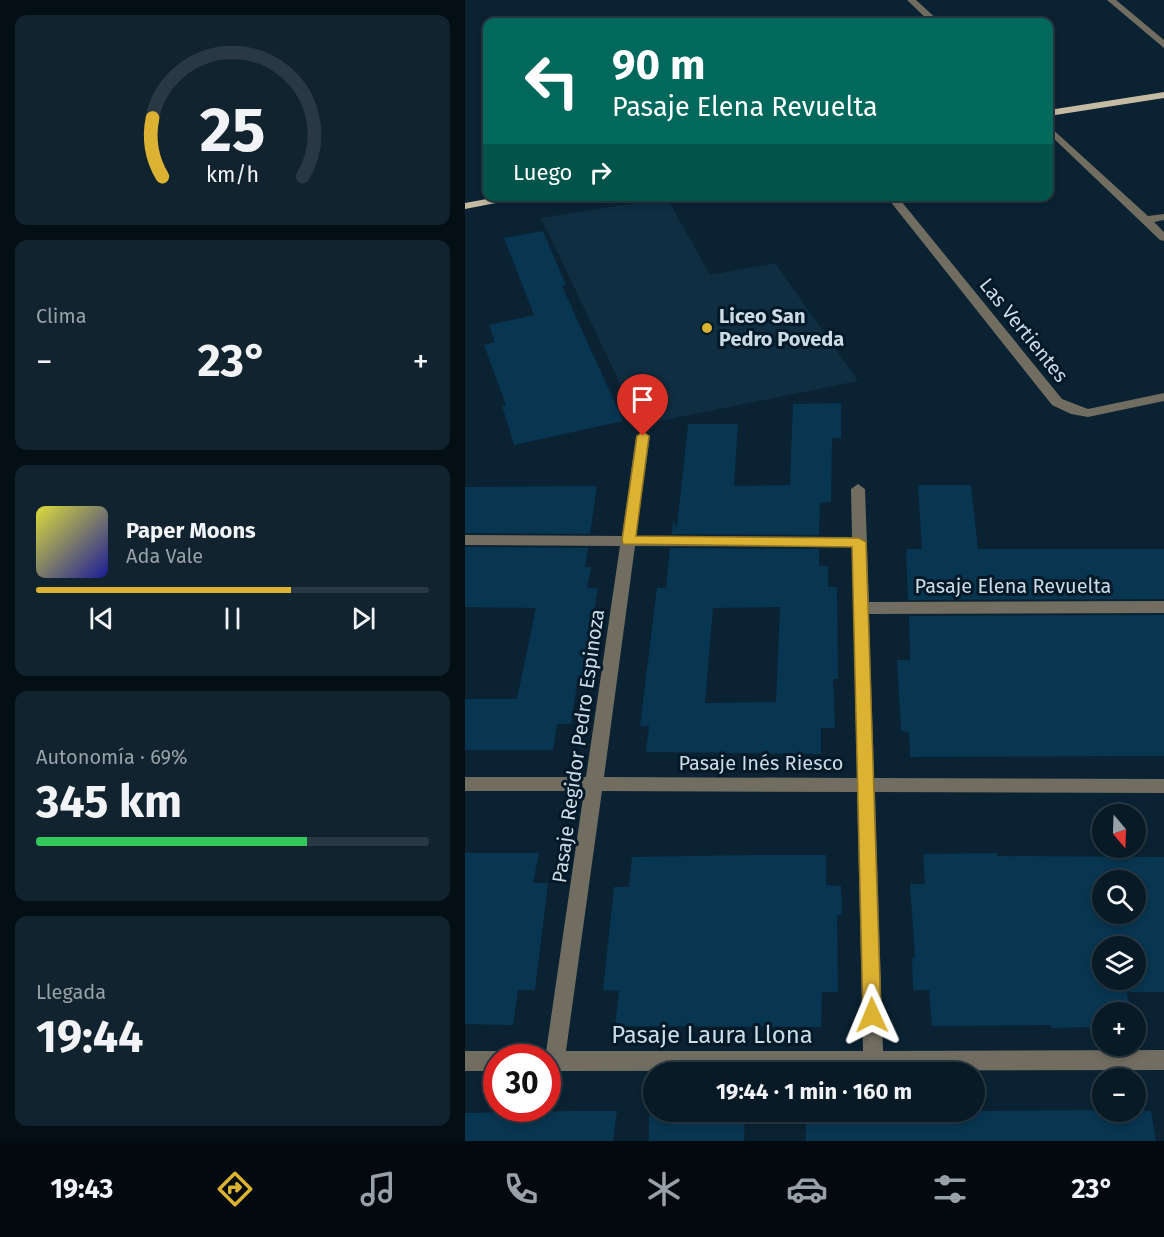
<!DOCTYPE html>
<html lang="es">
<meta charset="utf-8">
<style>
body{margin:0;font-family:"Fira Sans",sans-serif;background:#11232e;color:#f1f3f6;height:100vh;display:flex;flex-direction:column;font-size:22px;white-space:nowrap}
*{box-sizing:border-box;margin:0}
p{font-size:20px;color:#98a1a7}
.icon{flex:none;width:33px;height:33px;fill:none;stroke:currentColor;stroke-width:2;stroke-linecap:round;stroke-linejoin:round}
.map{position:relative;flex:1;overflow:hidden}
.details{display:flex;flex-direction:column;gap:15px;padding:15px;background:#040e15;width:465px}
.details>*{flex:none}
.hud{position:absolute;left:18px;top:18px;width:570px;height:183px;border-radius:12px;box-shadow:0 3px 9px #0003,0 0 0 2px #293843;background:#00695c;color:#fff;overflow:hidden}
.needle{width:39px;rotate:161deg}
.tools{position:absolute;left:627px;top:804px;display:grid;gap:12px}
.tools a{display:grid;place-items:center;width:54px;height:54px;border-radius:50%;background:#081a26;box-shadow:0 3px 9px #0003,0 0 0 2px #293843;font-size:30px}
.speed{position:absolute;left:18px;top:1044px;display:flex;gap:12px;font-size:30px;font-weight:700;text-align:center}
.speed>*{display:grid;place-content:center;width:78px;height:78px;border-radius:50%;background:#081a26;box-shadow:0 3px 9px #0003,0 0 0 2px #293843;line-height:1}
.speed .limit{border:9px solid #d22;background:#fff;color:#111}
.pin{position:absolute;display:grid;place-items:center;width:51px;height:51px;color:#fff;margin:-62px -26px;border-radius:50% 50% 50% 0;rotate:-45deg;box-shadow:0 0 6px #0007}
.pin .icon{rotate:45deg}
.me{position:absolute;width:66px;margin:-33px;rotate:359deg;stroke-linejoin:round;filter:drop-shadow(0 0 4px #0008)}
.turn{display:flex;align-items:center;gap:21px;height:126px;padding:0 30px;font-size:27px}
.turn .icon{width:78px;height:78px;stroke-width:2.5}
.turn b{display:block;font-size:42px;line-height:51px}
.then{display:flex;align-items:center;height:57px;padding:0 30px;background:#0003;gap:12px;font-size:22px}
.big{font-size:45px;font-weight:700;line-height:1.1}
.details .tile{flex:1;display:flex;flex-direction:column;justify-content:center;gap:9px;min-width:0;padding:0 21px;border-radius:12px;background:#11232e}
.details .dial{align-items:center;gap:0}
.dial svg{height:156px;overflow:visible;fill:none;stroke:#293843;stroke-width:7;stroke-linecap:round;text-anchor:middle}
.dial text{fill:#f1f3f6;stroke:none}
.song{display:flex;align-items:center;gap:18px}
.cover{width:72px;height:72px;border-radius:9px;background:linear-gradient(135deg,hsl(60 70% 55%),hsl(240 70% 35%))}
.played{height:6px;border-radius:3px;background:linear-gradient(90deg,#dcb233 65%,#293843 65%)}
.keys{display:flex;justify-content:space-around;direction:ltr}
.heat{display:flex;justify-content:space-between;align-items:center;font-size:33px;direction:ltr}
.charge{height:9px;border-radius:4px;background:linear-gradient(90deg,#34c759 69%,#293843 0)}
.trip{position:absolute;left:178px;top:1062px;width:342px;height:60px;border-radius:30px;background:#081a26;box-shadow:0 3px 9px #0003,0 0 0 2px #293843;font-weight:700;line-height:60px;text-align:center}
.tabs{display:flex;height:96px;justify-content:space-around;align-items:center;background:#030a0f;color:#98a1a7}
.tabs .icon{width:42px;height:42px}
.tabs .current{color:#dcb233}
.tabs b{font-size:27px;color:#f1f3f6}
main{display:flex;flex:1;min-height:0}
.map>svg:first-child{display:block}
.built{fill:#0f2e42}
.building{fill:#083550;fill-rule:evenodd}
.lines{fill:none;stroke-linecap:round;stroke-linejoin:round}
.minor{fill:#716d61;fill-rule:evenodd}
.major{fill:#c5bba2;fill-rule:evenodd}
.route{fill:#dcb233;stroke:#8f7421;stroke-width:1.5}
.poi-dot{fill:#dcb233;stroke:#021928;stroke-width:2}
.labels{text-anchor:middle;stroke-width:6;stroke-linejoin:round;paint-order:stroke}
.poi-label{font-size:20px;font-weight:bold;fill:#ccdae4;stroke:#021928;text-anchor:start}
.street-label{font-size:20px;fill:#ccdae4;stroke:#021928}
.near-street-label{font-size:24px;fill:#ccdae4;stroke:#021928}
</style>
<main>
<section class="details">
<div class="tile dial"><svg viewBox="0 0 100 80">
<path d="M14 69A42 42 0 1 1 86 69"/>
<path d="M14 69A42 42 0 0 1 9 39" stroke="#dcb233"/>
<text x="50" y="56" font-size="32" font-weight="700">25</text>
<text x="50" y="72" font-size="11">km/h</text>
</svg></div>
<div class="tile"><p>Clima</p>
<div class="heat"><a>−</a><b class="big">23°</b><a>+</a></div>
</div>
<div class="tile">
<div class="song"><i class="cover"></i><div><b>Paper Moons</b><p>Ada Vale</p></div></div>
<div class="played"></div>
<div class="keys"><svg class="icon" aria-label="previous" viewBox="0 0 24 24"><path d="M18 5L8 12l10 7zM5 5v14"/></svg><svg class="icon" aria-label="pause" viewBox="0 0 24 24"><path d="M8 5v14M16 5v14"/></svg><svg class="icon" aria-label="next" viewBox="0 0 24 24"><path d="M6 5l10 7-10 7zM19 5v14"/></svg></div>
</div>
<div class="tile"><p>Autonomía · 69%</p><b class="big">345 km</b><div class="charge"></div></div>
<div class="tile"><p>Llegada</p><b class="big">19:44</b></div>
</section>
<div class="map">
<svg width="699" height="1141" viewBox="0 0 699 1141">
<rect width="100%" height="100%" fill="#0a2232"/>
<path class="built" d="M202 198 245 275 310 263 393 381 175 425 76 218Z"/>
<g class="building">
<path d="M78 231 101 285 97 286 158 421 49 445 37 406 41 405 19 345 30 342 24 325 69 315 39 238Z"/>
<path d="M376 403V438H367L366 502 355 503 354 535 207 534 208 520 212 527 223 424H273L269 486 325 485 328 404Z"/>
<path d="M453 485H506L513 549H699V599L443 600 441 549H457Z"/>
<path d="M132 486 125 534 0 533V487Z"/>
<path d="M0 547 123 548 120 567H126L122 588H133L118 678H113L106 724H92L88 750H0V699H52L71 608 0 607Z"/>
<path d="M205 548 354 549V566H363V587H372L373 679H368L370 728H356V754L181 752 184 726H175L192 588H201ZM315 607 311 702 240 703 248 608Z"/>
<path d="M699 615V756L445 757 444 732 436 731 432 660H445L444 616Z"/>
<path d="M0 853H74L68 883H83L70 990H53L48 1025 0 1024Z"/>
<path d="M532 853V856L699 857V992H662L665 1012H638V1027L586 1028V1025L467 1026 464 990H448L447 958H450L445 884H460L458 854ZM638 880H670V914H638ZM638 946H670V980H638Z"/>
<path d="M286 855H361V885L376 886 377 915H372L373 992H357L356 1027 150 1026 154 991 138 990 149 887H164L167 857Z"/>
<path d="M670 1110 686 1111 691 1141H341V1112Z"/>
<path d="M108 1111H152L148 1141H0V1113Z"/>
<path d="M280 1113 279 1141H184V1115Z"/>
</g>
<g class="lines">
<g class="minor">
<path d="M442 0H451L475 22H465Z"/>
<path d="M642 0H651L699 40V48Z"/>
<path d="M584 126 683 216 699 214V220L689 222 699 232V241L695 240 584 134Z"/>
<path d="M421 196H432L597 399 623 409 699 393V401L623 417 606 414 587 405Z"/>
<path d="M178 432 185 436 171 536 387 537 386 489 393 484 400 489 404 602 699 601V613L404 614 409 778 699 779V793L410 792 418 1051 699 1050V1070L82 1071V1058H73L75 1054 81 1052 119 791H0V777H121L155 546 0 545V535L157 536 171 436ZM170 546 387 547 392 778 139 777ZM137 791 392 792 398 1051H101Z"/>
<path d="M0 1051H32L39 1054 41 1058H32V1071H0Z"/>
</g>
<g class="major">
<path d="M699 92V98L584 116V110Z"/>
<path d="M38 196H67L0 209V203Z"/>
</g>
</g>
<path class="route" d="M178 432 184 436 171 536 394 538 401 542 416 1015 413 1021 407 1023 400 1021 398 1015 387 547 158 544 157 540 172 436Z"/>
<circle class="poi-dot" cx="242" cy="328" r="6"/>
<g class="labels">
<g class="poi-label">
<text x="254" y="323">Liceo San<tspan x="254" dy="23">Pedro Poveda</tspan></text>
</g>
<g class="street-label">
<text transform="translate(559 330) rotate(51)" y="7">Las Vertientes</text>
<text x="548" y="593">Pasaje Elena Revuelta</text>
<text transform="translate(113 746) rotate(-82)" y="7">Pasaje Regidor Pedro Espinoza</text>
<text x="296" y="770">Pasaje Inés Riesco</text>
</g>
<g class="near-street-label">
<text x="247" y="1043">Pasaje Laura Llona</text>
</g>
</g>
</svg>
<div class="tools">
<a><svg class="needle" viewBox="-14 -14 28 28"><path d="M0-13l5 13h-10z" fill="#e53935"/><path d="M0 13l5-13h-10z" fill="#98a1a7"/></svg></a>
<a><svg class="icon" aria-label="search" viewBox="0 0 24 24"><circle cx="10" cy="10" r="6"/><path d="M15 15l6 6"/></svg></a>
<a><svg class="icon" aria-label="layers" viewBox="0 0 24 24"><path d="M12 4l9 5-9 5-9-5zM3 14l9 5 9-5"/></svg></a>
<a>+</a>
<a>−</a>
</div>
<div class="speed"><div class="limit">30</div></div>
<div class="pin" style="left:178px;top:436px;background:#d93025"><svg class="icon" aria-label="arrive" viewBox="0 0 24 24"><path d="M6 21V4h12l-3 4 3 4H6"/></svg></div>
<svg class="me" style="left:407px;top:1015px" viewBox="-20 -20 40 40"><path d="M0-17L14 15 0 8-14 15z" fill="#dcb233" stroke="#fff" stroke-width="4"/></svg>
<div class="trip">19:44 · 1 min · 160 m</div>
<div class="hud">
<div class="turn"><svg class="icon" aria-label="left" viewBox="0 0 24 24"><path d="M17 20v-9H6M10 6l-5 5 5 5"/></svg><div><b>90 m</b>Pasaje Elena Revuelta</div></div>
<div class="then">Luego<svg class="icon" aria-label="right" viewBox="0 0 24 24"><path d="M7 20v-9h11M14 6l5 5-5 5"/></svg></div>
</div>
</div>
</main>
<nav class="tabs">
<b>19:43</b>
<svg class="icon current" aria-label="directions" viewBox="0 0 24 24"><path d="M12 3l9 9-9 9-9-9zM9 14v-3h6M13 9l2 2-2 2"/></svg>
<svg class="icon" aria-label="music" viewBox="0 0 24 24"><path d="M9 18V5l10-2v13"/><circle cx="6" cy="18" r="3"/><circle cx="16" cy="16" r="3"/></svg>
<svg class="icon" aria-label="phone" viewBox="0 0 24 24"><path d="M5 4h4l2 5-3 2q2 4 5 5l2-3 5 2v4C11 20 4 13 5 4z"/></svg>
<svg class="icon" aria-label="climate" viewBox="0 0 24 24"><path d="M12 3v18M4 7l16 10M4 17L20 7"/></svg>
<svg class="icon" aria-label="car" viewBox="0 0 24 24"><path d="M5 17H2v-5l4-1 3-4h7l3 4 3 1v5h-3M9 17h6M6 11h13"/><circle cx="7" cy="17" r="2"/><circle cx="17" cy="17" r="2"/></svg>
<svg class="icon" aria-label="filters" viewBox="0 0 24 24"><path d="M4 7h16M4 17h16"/><circle cx="9" cy="7" r="2"/><circle cx="15" cy="17" r="2"/></svg>
<b>23°</b>
</nav>
